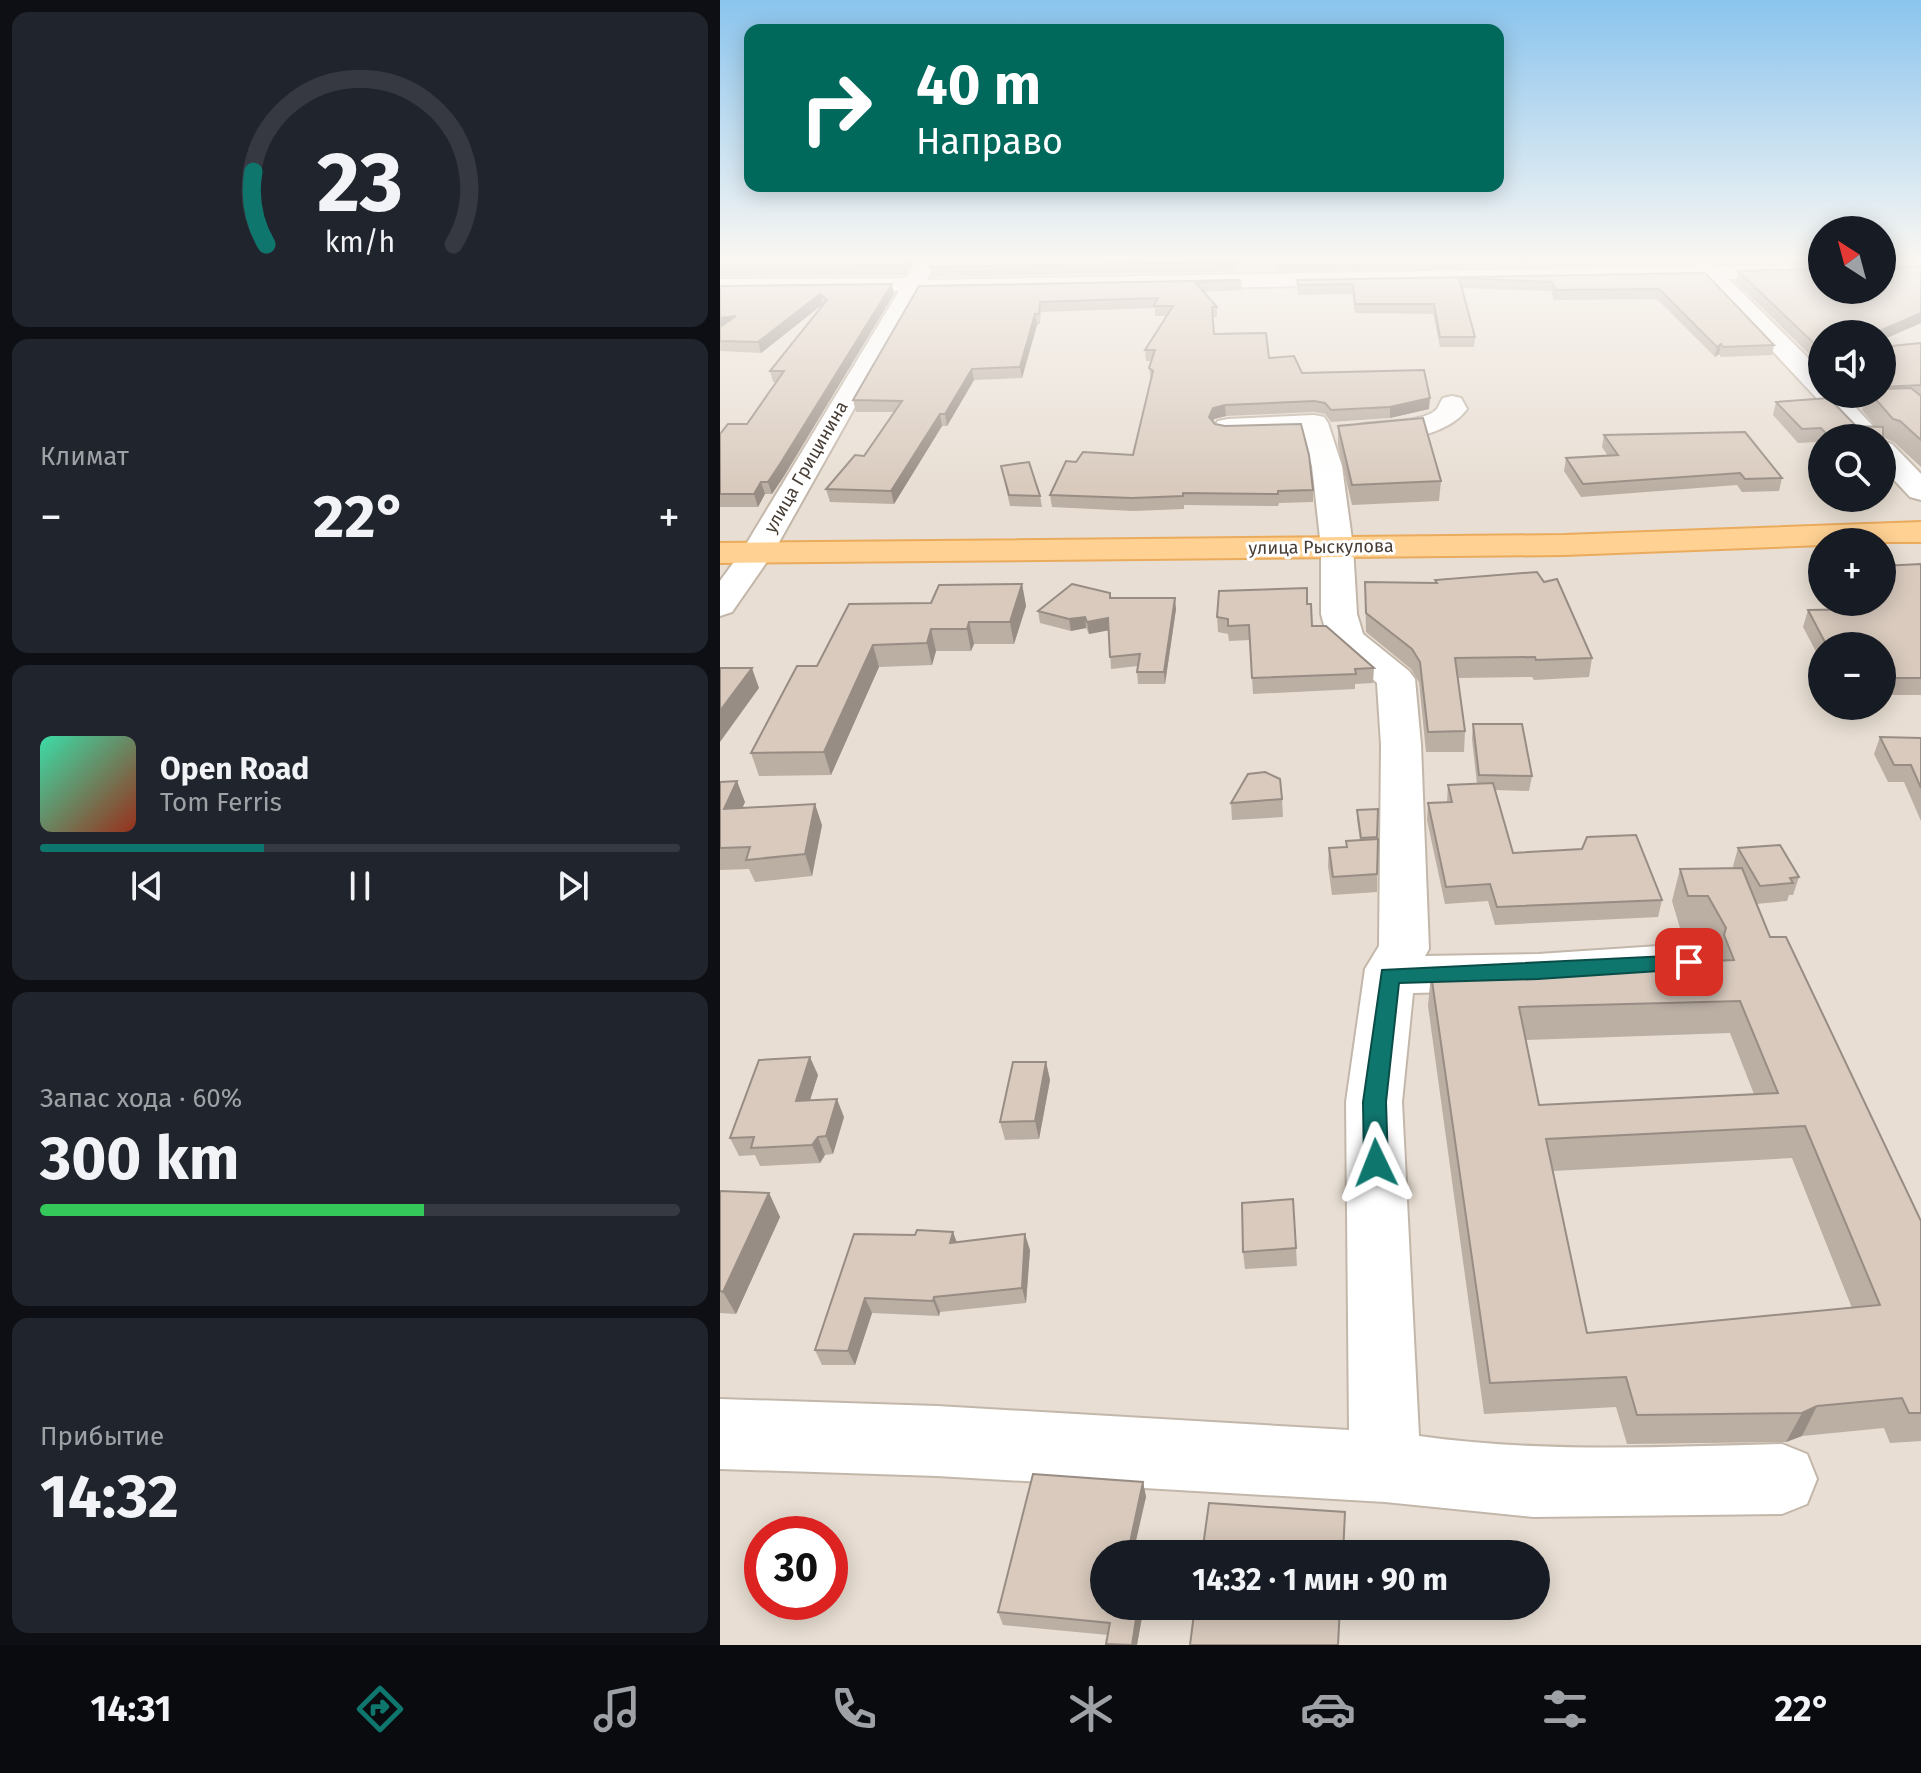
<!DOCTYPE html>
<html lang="ru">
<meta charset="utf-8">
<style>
body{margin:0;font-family:"Fira Sans",sans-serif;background:#20242c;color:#f1f3f6;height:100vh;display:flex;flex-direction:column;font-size:30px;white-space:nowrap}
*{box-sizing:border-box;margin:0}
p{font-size:26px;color:#9ea1a6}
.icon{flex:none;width:44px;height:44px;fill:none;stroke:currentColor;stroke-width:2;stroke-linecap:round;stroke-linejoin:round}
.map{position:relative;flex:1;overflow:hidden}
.details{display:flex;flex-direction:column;gap:12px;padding:12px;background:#0d0f14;width:720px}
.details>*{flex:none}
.top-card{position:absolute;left:24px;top:24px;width:760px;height:168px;border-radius:16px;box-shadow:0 4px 20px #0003;background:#00695c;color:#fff;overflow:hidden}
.needle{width:52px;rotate:324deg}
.controls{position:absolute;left:1088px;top:216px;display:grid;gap:16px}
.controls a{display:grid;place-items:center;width:88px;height:88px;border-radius:50%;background:#171b24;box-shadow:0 4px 20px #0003;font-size:40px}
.speed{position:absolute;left:24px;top:1516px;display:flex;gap:16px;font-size:40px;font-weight:700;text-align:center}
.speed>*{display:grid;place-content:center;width:104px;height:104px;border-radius:50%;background:#171b24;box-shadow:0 4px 20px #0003;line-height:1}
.speed .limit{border:12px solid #d22;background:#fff;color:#111}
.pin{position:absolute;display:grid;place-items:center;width:68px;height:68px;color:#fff;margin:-34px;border-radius:16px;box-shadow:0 4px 12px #0006}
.me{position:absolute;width:88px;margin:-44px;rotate:358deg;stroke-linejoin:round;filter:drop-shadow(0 0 6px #0008)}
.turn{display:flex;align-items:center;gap:28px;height:168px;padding:0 40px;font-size:36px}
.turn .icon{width:104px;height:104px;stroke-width:2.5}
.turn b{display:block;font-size:56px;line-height:68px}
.big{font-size:60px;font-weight:700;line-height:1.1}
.details .tile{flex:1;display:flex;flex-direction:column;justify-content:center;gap:12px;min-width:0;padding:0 28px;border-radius:16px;background:#20242c}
.details .dial{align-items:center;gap:0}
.dial svg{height:208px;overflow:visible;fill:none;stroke:#363941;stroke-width:7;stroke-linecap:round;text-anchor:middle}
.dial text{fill:#f1f3f6;stroke:none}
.song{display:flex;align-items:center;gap:24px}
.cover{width:96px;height:96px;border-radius:12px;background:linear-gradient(135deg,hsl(160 70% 55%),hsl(10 70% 35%))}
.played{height:8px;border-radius:4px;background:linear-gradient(90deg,#0f766e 35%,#363941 35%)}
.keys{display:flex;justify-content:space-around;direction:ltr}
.heat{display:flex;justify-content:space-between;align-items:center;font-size:44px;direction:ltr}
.charge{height:12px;border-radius:6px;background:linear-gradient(90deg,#34c759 60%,#363941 0)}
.trip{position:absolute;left:370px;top:1540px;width:460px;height:80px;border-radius:40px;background:#171b24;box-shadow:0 4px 20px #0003;font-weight:700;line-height:80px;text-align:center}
.menu{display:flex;height:128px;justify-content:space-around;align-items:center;background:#090b0e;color:#9ea1a6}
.menu .icon{width:56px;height:56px}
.menu .on{color:#0f766e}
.menu b{font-size:36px;color:#f1f3f6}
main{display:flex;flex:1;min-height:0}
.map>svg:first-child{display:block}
.residential{fill:#e8ded3;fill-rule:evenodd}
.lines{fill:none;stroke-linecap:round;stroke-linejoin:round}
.minor-casing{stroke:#c3b7aa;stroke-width:4}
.major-casing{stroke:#eaab5d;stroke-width:4}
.minor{fill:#fff;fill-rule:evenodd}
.major{fill:#ffd193;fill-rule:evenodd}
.wall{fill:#bbaea3;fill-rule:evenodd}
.shaded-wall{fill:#988d84}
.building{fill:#d9cabd;stroke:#988d84;stroke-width:2;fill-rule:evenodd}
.route{fill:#0f766e;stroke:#0a4d48;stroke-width:2}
.labels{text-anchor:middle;stroke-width:6;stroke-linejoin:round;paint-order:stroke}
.far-street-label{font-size:18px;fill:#473d34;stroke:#fff}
</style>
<main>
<section class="details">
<div class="tile dial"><svg viewBox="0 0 100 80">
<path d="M14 69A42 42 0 1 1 86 69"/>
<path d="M14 69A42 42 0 0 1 9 41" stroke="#0f766e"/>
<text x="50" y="56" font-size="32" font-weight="700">23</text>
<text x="50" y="72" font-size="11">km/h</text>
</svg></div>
<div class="tile"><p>Климат</p>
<div class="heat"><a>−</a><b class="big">22°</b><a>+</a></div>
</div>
<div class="tile">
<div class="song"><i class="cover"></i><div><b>Open Road</b><p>Tom Ferris</p></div></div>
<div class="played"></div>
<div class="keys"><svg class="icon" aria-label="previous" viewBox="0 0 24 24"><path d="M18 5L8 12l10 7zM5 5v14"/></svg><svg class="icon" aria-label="pause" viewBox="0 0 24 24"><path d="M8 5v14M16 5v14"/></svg><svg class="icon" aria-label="next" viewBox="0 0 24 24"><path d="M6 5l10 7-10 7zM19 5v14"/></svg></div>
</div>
<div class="tile"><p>Запас хода · 60%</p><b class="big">300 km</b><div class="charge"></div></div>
<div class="tile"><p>Прибытие</p><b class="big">14:32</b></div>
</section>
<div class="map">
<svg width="1201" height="1645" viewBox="0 0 1201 1645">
<rect width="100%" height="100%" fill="#f4ede5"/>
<path class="residential" d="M0 258H1102V290H1162V258H1201V1645H0ZM1102 334H1162V394H1102ZM1102 438H1162V498H1102ZM1102 542H1162V602H1102ZM1102 646H1162V706H1102ZM42 1534H110V1602H42ZM384 1554H816V1606H384Z"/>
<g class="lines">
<defs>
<g id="minor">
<path d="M198 258H216L217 261 207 280 973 266 970 258H989L997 266 1102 265V277L1009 279 1102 372V394H1123L1164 438 1162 441V438H1134L985 279 199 293 53 553 12 612 0 616V581L22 551 179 291 0 293V279L187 278Z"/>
<path d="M732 396 741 398 747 409C727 437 669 445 638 437L634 431 638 425C657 420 703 424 717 409 719 406 720 402 723 398Z"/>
<path d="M594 415 604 417 608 423 622 466 633 547 637 614 643 634 689 671 695 679 701 745 709 949 705 956 818 954 969 944 987 949 994 962 987 975 969 980 818 990 693 993 682 1102 699 1436C819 1453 941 1447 1062 1444L1087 1454 1097 1479 1087 1504 1062 1514 813 1517 665 1502 217 1476 0 1469V1399L217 1406 629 1430 626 1102 645 969 659 946 661 745 657 683 608 639 601 614V547L592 466 583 432 508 435 498 433 494 427 498 421 508 419Z"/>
<path d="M1162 441 1172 444 1201 474V500L1190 497 1162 467Z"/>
</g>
<path id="major" d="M1201 522V542H1102V545L844 555 0 563V543L844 535Z"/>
</defs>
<use href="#minor" class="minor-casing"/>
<use href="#major" class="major-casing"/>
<use href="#minor" class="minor"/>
<use href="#major" class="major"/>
</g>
<g class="wall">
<path d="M0 258H196L185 275 0 276Z"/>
<path d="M518 258 519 271 212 277 210 267Z"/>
<path d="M554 258H970L969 263 556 271Z"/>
<path d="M993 258H1102V262L998 263Z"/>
<path d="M1162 258H1201V261H1163L1165 268 1201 323 1162 340V334H1102V365L1088 353 1016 282 1018 271 1102 269Z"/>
<path d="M985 273 1054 345 1052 355 1001 357 999 354 995 357 937 299 834 300 831 291 742 288 755 337 754 347H720L713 314 635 313 633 294 578 295 577 289V280Z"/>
<path d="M521 280 522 290 484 292 497 307V317H492L494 334 582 373 709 409 670 418 611 422 605 414 594 412 506 416 494 419 493 422 495 424 593 490V502L559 503 558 506 464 505V509L413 511 332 507 330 495 356 462 413 455 431 380 429 368 432 361H426L425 350 447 316H435V308L321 312 320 324 317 325 302 378 254 380 227 426H222L174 504 110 502 106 489 144 456 174 412H136L133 400 199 286Z"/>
<path d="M0 286 174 294 64 476 52 494H45L38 507H0V434L27 424 56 382H53L50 371 104 304H103L41 353 0 351Z"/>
<path d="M1201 343V467L1174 442 1167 439 1163 435 1162 441V438H1102V448L1097 442 1078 443 1053 415 1056 402 1136 426 1156 427 1142 410 1145 401 1136 394H1162V347Z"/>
<path d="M618 426 721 481 719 501 632 505 618 445Z"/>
<path d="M884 435 1062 478 1059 491 1022 492 1017 485 861 497 844 471 846 458 888 456 882 447Z"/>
<path d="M281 466 320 496 322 507 290 506Z"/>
<path d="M1201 564V695H1162V646H1102V663L1083 627 1088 610 1133 609 1135 602H1162Z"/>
<path d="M715 580 872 658 869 677 814 680 812 677 738 678 745 731 744 752H706L699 682 691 669 646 632 645 582 715 583Z"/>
<path d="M302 584 306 606 294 644H254L251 651H216L212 665 159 667 111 775 39 776 31 753 97 666 211 603Z"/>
<path d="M391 598 456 609 445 684H418L417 672 418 666 391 669 389 630 369 634 366 628 351 631 320 623 318 611Z"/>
<path d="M587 604 592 626 654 668 653 683 635 684V689L533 694 530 640 509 641 508 634 498 632 497 617Z"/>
<path d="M753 724 812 776 809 791 775 790 793 853 942 900 938 917 775 925 768 901 725 904 707 820 708 803 727 802 728 785 757 784 752 739Z"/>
<path d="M1160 737 1201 738V821L1184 782H1168L1154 754Z"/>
<path d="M0 782 25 802 22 808 102 825 92 876 35 882 29 869 0 870Z"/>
<path d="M562 799 563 817 512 820 511 803Z"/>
<path d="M658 809 657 892 612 895 608 866 609 848 626 847V841H640L637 819V810Z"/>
<path d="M1018 848 1079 877 1073 895H1069L1067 901 1036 904 1050 937 1201 1221V1441L1170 1443 1164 1428 1082 1436 1066 1442 907 1444 896 1407 764 1414 708 1006 711 974 990 965 991 961 997 960 979 928H960L952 901 960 869H1015L1013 866ZM1010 1033 1034 1094 819 1105 806 1040ZM1072 1158 1132 1308 867 1333 833 1171Z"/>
<path d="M326 1062 330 1080 319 1139 285 1140 280 1122Z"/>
<path d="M98 1075 90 1100 124 1117 113 1154 105 1155 100 1163 40 1166 35 1155 19 1156 10 1138Z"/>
<path d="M0 1191 49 1193 60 1217 16 1314 0 1313Z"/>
<path d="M233 1232 237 1242 310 1250 306 1303 220 1312 219 1316 152 1313 135 1365H102L95 1350 195 1235Z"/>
<path d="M576 1248 577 1266 525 1269 523 1252Z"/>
<path d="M423 1482 426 1497 384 1606H424L417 1645H387L388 1635 283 1625 278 1612Z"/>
</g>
<g class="shaded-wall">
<path d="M188 258H196L185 275 183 265Z"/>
<path d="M172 284 174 294 64 476 52 494 48 482Z"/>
<path d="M100 294 103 304 41 353 38 342Z"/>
<path d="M1201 313V323L1162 340V334H1153Z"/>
<path d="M315 314 317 325 302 378 300 367Z"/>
<path d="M16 316 0 329V318Z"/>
<path d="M1001 344 999 354 995 357 997 347Z"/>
<path d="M252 369 254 380 227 426 225 414Z"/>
<path d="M710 398 709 409 670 418V407Z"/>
<path d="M505 405 506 416 494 419 490 429 489 417 493 408Z"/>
<path d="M220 414 222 426 174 504 171 491Z"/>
<path d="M41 482 45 494 38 507 34 494Z"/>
<path d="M302 584 306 606 294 644 290 622Z"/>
<path d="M455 598 456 609 445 684 444 672Z"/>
<path d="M365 617 366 628 351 631 349 619Z"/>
<path d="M388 618 390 630 369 634 367 622Z"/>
<path d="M249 622 254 644 251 651 247 629Z"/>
<path d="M211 629 216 651 212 665 207 643Z"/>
<path d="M153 645 159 667 111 775 104 752Z"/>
<path d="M32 668 39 688 0 742V711Z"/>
<path d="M17 781 25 802 13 830 4 809Z"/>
<path d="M95 804 102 825 92 876 85 854Z"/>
<path d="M90 1057 98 1075 84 1119 76 1101Z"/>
<path d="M326 1062 330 1080 319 1139 315 1121Z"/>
<path d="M117 1099 124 1117 113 1154 106 1136Z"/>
<path d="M98 1137 105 1155 100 1163 92 1145Z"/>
<path d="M49 1193 60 1217 16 1314 3 1292Z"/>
<path d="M233 1232 238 1247 230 1243Z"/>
<path d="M305 1234 310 1250 306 1303 302 1288Z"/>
<path d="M214 1297 220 1312 219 1316 213 1301Z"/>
<path d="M145 1298 152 1313 135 1365 128 1351Z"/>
<path d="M1097 1406 1082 1436 1066 1442 1082 1413Z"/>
<path d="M423 1482 426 1497 413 1554 408 1552Z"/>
<path d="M418 1606H424L417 1645H412Z"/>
</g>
<g class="building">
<path d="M0 258H188L183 265 0 266Z"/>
<path d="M215 258H518L519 262 210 267Z"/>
<path d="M556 258H652L556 260Z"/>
<path d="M1162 258 1165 268 1201 267V313L1153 334H1102V351L1018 271 1102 269V290H1162Z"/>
<path d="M985 273 1054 345 1003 347 1001 344 997 347 939 289 835 290 832 282 739 278 755 337H720L714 304H635L633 284 578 285 577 280Z"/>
<path d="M521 280 476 283 497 307H492L494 334 546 333 549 358 574 356 582 373 704 370 710 398 670 407 611 410 605 403 594 401 505 405 493 408 489 417 495 424 505 426 581 424 589 455 593 490 558 491V494L463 493V496L412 498 330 495 346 461 356 462 363 452 413 455 433 371 429 368 435 350H425L453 306H434L438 298 320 302 319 314H315L300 367 252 369 225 414H220L171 491 106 489 135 455 144 456 182 401 133 400 199 286Z"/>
<path d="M172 284 60 464 48 482H41L34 494H0V434L8 424H27L64 371H50L107 300 100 294 38 342 0 341V327L16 316 0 318V286Z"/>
<path d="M1201 343V385L1162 387V347Z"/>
<path d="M1191 388 1201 396V440L1180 421 1173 419 1151 394H1162V389Z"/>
<path d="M1109 398 1136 426 1163 427V437L1110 438 1101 428 1082 429 1056 402Z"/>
<path d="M703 418 721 481 632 485 618 426Z"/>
<path d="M1025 432 1062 478 1025 479 1020 473 863 484 846 458 898 455 884 435Z"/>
<path d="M309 462 320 496 289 495 281 466Z"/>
<path d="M1201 564V678H1162V646H1107L1088 610 1152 609 1146 602H1162V566Z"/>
<path d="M817 572 824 582 837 579 872 658 816 660 815 657 735 658 745 731 708 732 700 662 692 649 646 613 645 582 717 583 715 580Z"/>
<path d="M302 584 290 622H249L247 629H211L207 643 153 645 104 752 31 753 77 666H97L129 604 211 603 219 585Z"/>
<path d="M352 584 390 593V598H455L444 672H417L420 654 390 657 388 618 367 622 365 617 349 619 318 611Z"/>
<path d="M587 588V604H591L592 626H606L654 668 635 669 636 674 532 678 529 625 508 626V619L497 617 499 591Z"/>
<path d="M0 668H32L0 711Z"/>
<path d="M753 724H802L812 776 759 775Z"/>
<path d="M1160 737 1201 738V788L1191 765H1174Z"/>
<path d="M545 772 560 779 562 799 511 803 528 774Z"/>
<path d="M17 781 4 809 95 804 85 854 26 860 30 847 0 848V782Z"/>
<path d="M773 783 793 853 862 849 867 837 916 835 942 900 777 907 770 884 726 887 708 803 732 802 728 785Z"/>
<path d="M658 809 657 837 641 838 637 810Z"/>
<path d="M658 839 657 874 613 877 609 848 627 847 626 841Z"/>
<path d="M1060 845 1079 877 1070 878 1073 883 1040 886 1018 848Z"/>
<path d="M1022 868 1050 937H1066L1201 1221V1413H1189L1182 1398 1097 1406 1082 1413 917 1415 906 1377 770 1383 711 974 993 965 991 961 1014 960 1004 935 1006 928 988 896H968L960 869ZM1020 1001 1058 1093 819 1105 799 1007ZM1085 1126 1160 1305 867 1333 826 1139Z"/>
<path d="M90 1057 76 1101 117 1099 106 1136 98 1137 92 1145 31 1148 34 1137 10 1138 39 1060Z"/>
<path d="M293 1062H326L315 1121 280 1122Z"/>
<path d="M0 1191 49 1193 3 1292 0 1291Z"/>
<path d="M573 1199 576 1248 523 1252 522 1203Z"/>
<path d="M197 1230 233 1232 230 1243 305 1234 302 1288 214 1297 213 1301 145 1298 128 1351 95 1350 134 1234 195 1235Z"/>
<path d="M313 1474 423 1482 408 1552 420 1554H384V1606H418L412 1645 386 1644 390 1623 278 1612Z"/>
<path d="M489 1503 625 1512 623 1554H482Z"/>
<path d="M475 1606H620L618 1645H470Z"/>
</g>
<linearGradient id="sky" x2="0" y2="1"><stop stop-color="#8ac4ed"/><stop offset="0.53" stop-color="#faf7f3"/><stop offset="1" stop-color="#faf7f3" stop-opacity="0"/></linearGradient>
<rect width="1201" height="489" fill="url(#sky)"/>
<path class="route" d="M969 955 976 957 979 962 976 967 969 969 818 979 679 983 666 1102 668 1163 664 1170 656 1173 648 1170 644 1163 643 1102 662 970Z"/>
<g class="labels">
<g class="far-street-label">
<text transform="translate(86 467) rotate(-60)" y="6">улица Грицинина</text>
<text transform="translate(601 547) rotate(-1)" y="6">улица Рыскулова</text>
</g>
</g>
</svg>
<div class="controls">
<a><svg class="needle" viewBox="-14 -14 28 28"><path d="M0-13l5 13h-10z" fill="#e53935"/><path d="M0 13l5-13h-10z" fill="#9ea1a6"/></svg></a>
<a><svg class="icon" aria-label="sound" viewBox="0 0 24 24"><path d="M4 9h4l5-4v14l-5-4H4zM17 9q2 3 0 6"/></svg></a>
<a><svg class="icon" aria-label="search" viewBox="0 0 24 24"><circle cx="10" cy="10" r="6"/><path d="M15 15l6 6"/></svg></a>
<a>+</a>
<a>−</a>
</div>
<div class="speed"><div class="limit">30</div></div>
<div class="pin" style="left:969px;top:962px;background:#d93025"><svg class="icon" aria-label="arrive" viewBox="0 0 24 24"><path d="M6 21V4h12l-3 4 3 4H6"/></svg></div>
<svg class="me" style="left:656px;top:1163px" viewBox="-20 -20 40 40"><path d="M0-17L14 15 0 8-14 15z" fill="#0f766e" stroke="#fff" stroke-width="4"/></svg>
<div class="trip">14:32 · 1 мин · 90 m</div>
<div class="top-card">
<div class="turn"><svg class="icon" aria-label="right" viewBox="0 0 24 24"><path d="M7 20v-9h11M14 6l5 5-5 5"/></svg><div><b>40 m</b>Направо</div></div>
</div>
</div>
</main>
<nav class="menu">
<b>14:31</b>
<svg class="icon on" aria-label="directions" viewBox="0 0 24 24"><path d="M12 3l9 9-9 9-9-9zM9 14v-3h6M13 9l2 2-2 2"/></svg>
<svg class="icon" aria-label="music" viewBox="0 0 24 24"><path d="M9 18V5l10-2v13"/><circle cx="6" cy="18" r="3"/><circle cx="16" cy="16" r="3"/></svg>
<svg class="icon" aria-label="phone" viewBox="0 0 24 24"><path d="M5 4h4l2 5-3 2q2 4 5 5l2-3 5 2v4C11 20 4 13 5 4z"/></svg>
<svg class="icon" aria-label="climate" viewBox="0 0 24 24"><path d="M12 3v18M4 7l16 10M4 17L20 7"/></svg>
<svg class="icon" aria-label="car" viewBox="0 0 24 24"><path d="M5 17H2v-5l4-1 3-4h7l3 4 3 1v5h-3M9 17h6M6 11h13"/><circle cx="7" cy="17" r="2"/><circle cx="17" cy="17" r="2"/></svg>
<svg class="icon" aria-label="filters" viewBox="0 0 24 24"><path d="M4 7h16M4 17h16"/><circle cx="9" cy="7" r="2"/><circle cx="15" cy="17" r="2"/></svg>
<b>22°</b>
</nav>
